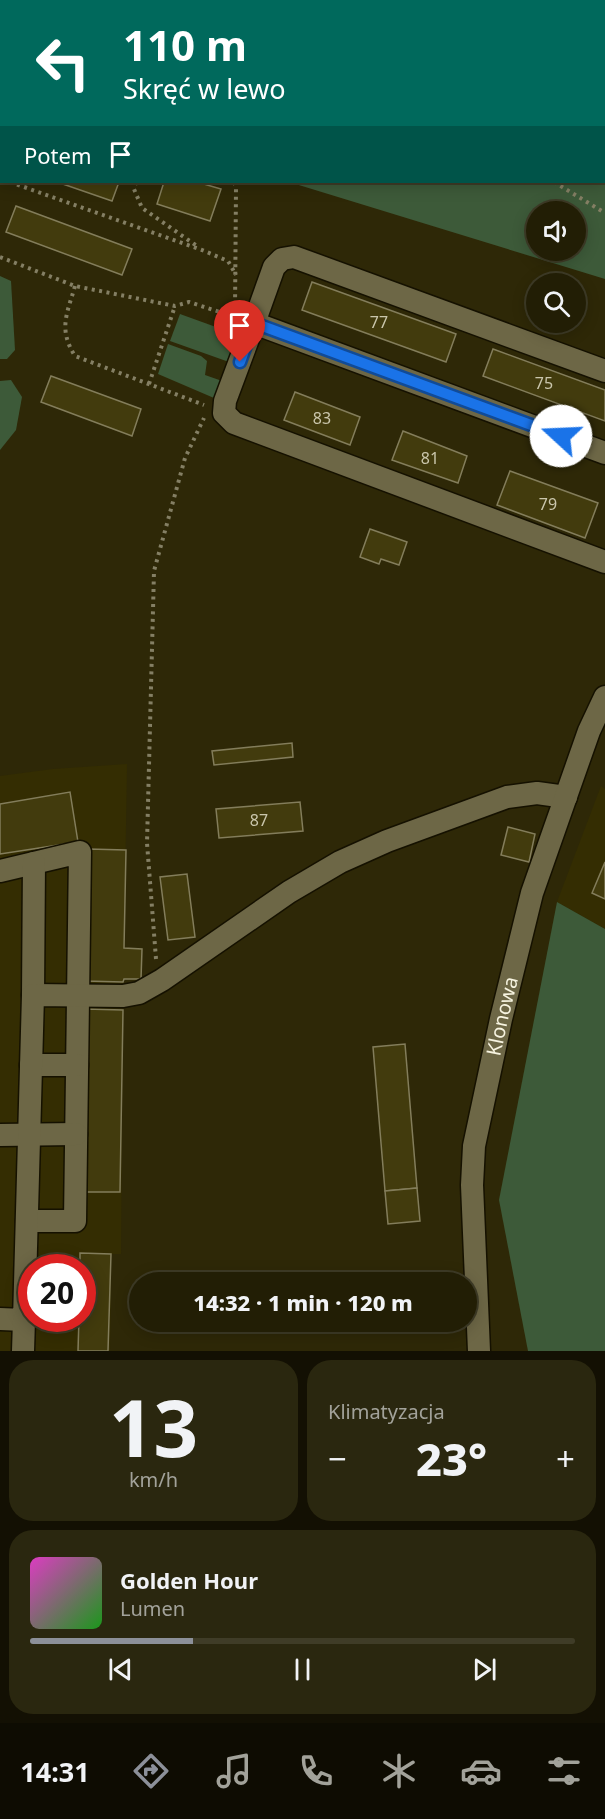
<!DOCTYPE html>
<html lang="pl">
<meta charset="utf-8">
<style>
body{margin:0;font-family:"Noto Sans",sans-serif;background:#2a270f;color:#f1f3f6;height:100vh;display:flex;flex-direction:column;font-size:22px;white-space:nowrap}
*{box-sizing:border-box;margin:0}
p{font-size:20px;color:#a2a29a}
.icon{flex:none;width:33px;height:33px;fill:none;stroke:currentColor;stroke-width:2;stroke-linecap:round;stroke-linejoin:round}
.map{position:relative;height:1351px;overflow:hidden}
.sheet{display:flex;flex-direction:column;gap:9px;padding:9px;background:#131003;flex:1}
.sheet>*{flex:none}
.banner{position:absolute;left:0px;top:0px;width:606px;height:183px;box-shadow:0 3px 15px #0003,0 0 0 2px #3f3c27;background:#00695c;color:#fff;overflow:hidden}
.fabs{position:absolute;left:526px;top:201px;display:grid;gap:12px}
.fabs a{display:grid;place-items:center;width:60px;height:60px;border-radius:50%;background:#221e05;box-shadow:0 3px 15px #0003,0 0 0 2px #3f3c27;font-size:30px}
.speed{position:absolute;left:18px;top:1254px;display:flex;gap:12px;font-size:30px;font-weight:700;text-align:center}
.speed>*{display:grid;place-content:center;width:78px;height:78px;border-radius:50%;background:#221e05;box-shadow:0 3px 15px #0003,0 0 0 2px #3f3c27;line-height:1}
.speed .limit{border:9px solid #d22;background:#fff;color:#111}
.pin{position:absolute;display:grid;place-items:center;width:51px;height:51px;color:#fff;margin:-62px -26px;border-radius:50% 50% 50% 0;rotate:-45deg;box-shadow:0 0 6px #0007}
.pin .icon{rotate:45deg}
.me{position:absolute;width:66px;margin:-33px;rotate:290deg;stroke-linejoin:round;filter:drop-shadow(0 0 4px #0008)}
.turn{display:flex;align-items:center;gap:21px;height:126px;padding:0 24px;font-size:27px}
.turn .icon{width:78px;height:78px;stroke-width:2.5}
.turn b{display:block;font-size:42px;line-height:51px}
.then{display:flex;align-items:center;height:57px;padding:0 24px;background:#0003;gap:12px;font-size:22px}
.big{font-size:45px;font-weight:800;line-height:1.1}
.sheet .widget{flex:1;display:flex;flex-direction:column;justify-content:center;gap:9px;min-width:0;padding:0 21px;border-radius:24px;background:#2a270f}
.sheet .dial{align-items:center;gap:0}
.dial b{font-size:78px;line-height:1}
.song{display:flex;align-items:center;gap:18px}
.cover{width:72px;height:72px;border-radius:9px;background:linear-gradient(135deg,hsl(310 70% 55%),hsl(120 70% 35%))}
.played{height:6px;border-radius:3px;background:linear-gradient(90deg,#8c9099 30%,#3f3c27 30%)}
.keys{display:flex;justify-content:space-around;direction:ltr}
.heat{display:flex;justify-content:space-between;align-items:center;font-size:33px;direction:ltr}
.sheet .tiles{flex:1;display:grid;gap:9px;grid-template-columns:1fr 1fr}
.widget:last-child{grid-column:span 2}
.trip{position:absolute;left:129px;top:1272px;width:348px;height:60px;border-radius:30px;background:#221e05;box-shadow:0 3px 15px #0003,0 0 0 2px #3f3c27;font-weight:800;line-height:60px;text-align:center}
.dock{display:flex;height:96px;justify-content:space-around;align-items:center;background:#0e0c02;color:#a2a29a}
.dock .icon{width:42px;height:42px}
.dock .current{color:#8c9099}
.dock b{font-size:27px;color:#f1f3f6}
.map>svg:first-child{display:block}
.built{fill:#342d02;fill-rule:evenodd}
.green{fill:#3d5a39;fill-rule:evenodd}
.building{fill:#423b0d;stroke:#837d5b;stroke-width:1.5}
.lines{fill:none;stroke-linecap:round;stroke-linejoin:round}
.minor-casing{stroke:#151100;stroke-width:25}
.path{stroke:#847f64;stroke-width:4;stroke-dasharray:3 4.5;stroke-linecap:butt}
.minor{stroke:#6d6746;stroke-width:22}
.route-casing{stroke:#114b97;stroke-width:15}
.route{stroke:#1a73e8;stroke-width:10}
.labels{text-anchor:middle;stroke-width:6;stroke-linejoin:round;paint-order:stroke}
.number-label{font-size:16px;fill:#cac6ac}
.street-label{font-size:20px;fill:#f7f4e1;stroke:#131105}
</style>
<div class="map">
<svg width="605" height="1351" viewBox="0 0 605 1351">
<rect width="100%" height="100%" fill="#2e2807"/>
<g class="built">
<path d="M127 764 124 948 142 949 141 979H124L123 982 121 1254H111L110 1351H0V776L53 769ZM32 1268H82V1318H32Z"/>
<path d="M601 786 605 789V929L557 902Z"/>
</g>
<g class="green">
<path d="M0 0H605V279L289 182H604V2H2L1 97ZM537 212H576V250H537Z"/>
<path d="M0 276 11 281 15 350 7 359H0Z"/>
<path d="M180 314 238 335 229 362 170 341Z"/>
<path d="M168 344 201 356 207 361 205 375 225 382 214 398 158 374Z"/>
<path d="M11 380 22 397 16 430 0 450V381Z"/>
<path d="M557 902 605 929V1351H528L499 1200Z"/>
</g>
<g class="building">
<path d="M57 182H119L112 201Z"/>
<path d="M164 182H197L221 189 210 221 157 204Z"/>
<path d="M16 206 132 249 122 275 6 232Z"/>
<path d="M312 282 456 334 446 362 302 310Z"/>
<path d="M493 349 605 390V421L483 376Z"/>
<path d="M51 376 141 409 132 436 41 402Z"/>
<path d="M295 392 360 417 350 445 284 420Z"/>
<path d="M403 431 467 456 458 483 392 460Z"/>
<path d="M510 471 598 503 585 538 497 505Z"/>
<path d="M370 529 407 542 399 565 381 559 379 564 360 557Z"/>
<path d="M292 743 293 757 214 765 212 751Z"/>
<path d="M70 792 78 842 0 854V804Z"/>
<path d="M300 802 303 831 219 838 216 809Z"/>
<path d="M508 827 535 834 529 862 501 855Z"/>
<path d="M88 849 126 850 124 948 142 949 141 979H124L123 982 85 981Z"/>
<path d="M605 862V899L592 893Z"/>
<path d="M187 874 195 937 168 940 160 877Z"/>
<path d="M85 1009 123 1010 120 1192H81Z"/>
<path d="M405 1044 417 1188 385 1191 373 1047Z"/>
<path d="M417 1188 420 1221 388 1224 385 1191Z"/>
<path d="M80 1253 111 1254 108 1351H78L79 1318H82V1268H80Z"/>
</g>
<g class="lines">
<defs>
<g id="minor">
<path d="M254 323 274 267 282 259 294 257 605 371"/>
<path d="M605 453 254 323 225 401 224 413 234 423 605 562"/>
<path d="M0 871 80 852 75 1221H27"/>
<path d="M33 995 34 863"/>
<path d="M31 1065H77"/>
<path d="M0 1135 76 1134"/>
<path d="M0 1319 24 1320 33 995 123 996 139 993 162 980 289 892 340 862 387 841 507 797 537 793 566 797"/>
<path d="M23 1351 24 1320"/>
<path id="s1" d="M479 1351 472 1185 474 1146 501 1019 532 893 589 731 605 697"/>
</g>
</defs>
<use href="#minor" class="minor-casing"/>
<g class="path">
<path d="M0 13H2"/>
<path d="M0 178H2"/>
<path d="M10 182 202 250 228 261 236 275"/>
<path d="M136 182 134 189 142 208 197 246"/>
<path d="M234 182 236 188 235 310"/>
<path d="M554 182 605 213"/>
<path d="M0 257 75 286 175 306 189 302 235 317"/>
<path d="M75 286C67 314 58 329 75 356L204 405"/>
<path d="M149 384 175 306"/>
<path d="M156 959 147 843 154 571 185 458 204 418"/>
</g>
<use href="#minor" class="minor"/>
</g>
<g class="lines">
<defs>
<path id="route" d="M240 362 254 323 561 436"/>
</defs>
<use href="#route" class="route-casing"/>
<use href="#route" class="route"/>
</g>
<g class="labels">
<g class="number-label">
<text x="379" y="328">77</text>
<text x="544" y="389">75</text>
<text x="322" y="424">83</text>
<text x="430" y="464">81</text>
<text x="548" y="510">79</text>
<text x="259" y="826">87</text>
</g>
<g class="street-label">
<text dy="7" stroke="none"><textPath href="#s1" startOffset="338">Klonowa</textPath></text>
</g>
</g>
</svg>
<div class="fabs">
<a><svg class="icon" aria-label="sound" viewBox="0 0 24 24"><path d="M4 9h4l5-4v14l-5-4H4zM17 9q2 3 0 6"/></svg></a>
<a><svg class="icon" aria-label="search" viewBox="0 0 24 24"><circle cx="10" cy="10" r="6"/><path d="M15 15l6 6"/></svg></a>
</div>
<div class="speed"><div class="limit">20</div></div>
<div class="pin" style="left:240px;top:362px;background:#d93025"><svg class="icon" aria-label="arrive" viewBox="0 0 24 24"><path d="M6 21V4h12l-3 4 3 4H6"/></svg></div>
<svg class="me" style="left:561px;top:436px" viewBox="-20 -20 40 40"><circle r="19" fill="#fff"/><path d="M0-13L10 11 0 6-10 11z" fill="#1a73e8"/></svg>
<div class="trip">14:32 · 1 min · 120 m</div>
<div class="banner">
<div class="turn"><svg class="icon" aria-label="left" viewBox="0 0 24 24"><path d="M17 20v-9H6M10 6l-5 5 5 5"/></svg><div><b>110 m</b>Skręć w lewo</div></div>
<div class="then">Potem<svg class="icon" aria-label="arrive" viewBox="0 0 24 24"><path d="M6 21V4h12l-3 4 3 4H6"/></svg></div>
</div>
</div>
<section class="sheet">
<div class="tiles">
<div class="widget dial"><b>13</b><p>km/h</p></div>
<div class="widget"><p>Klimatyzacja</p>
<div class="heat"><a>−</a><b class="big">23°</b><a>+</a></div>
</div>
<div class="widget">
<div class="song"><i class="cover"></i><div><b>Golden Hour</b><p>Lumen</p></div></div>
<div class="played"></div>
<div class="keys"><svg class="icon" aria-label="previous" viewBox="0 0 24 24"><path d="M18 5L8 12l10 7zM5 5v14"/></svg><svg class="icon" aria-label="pause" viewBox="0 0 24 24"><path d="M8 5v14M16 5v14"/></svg><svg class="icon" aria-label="next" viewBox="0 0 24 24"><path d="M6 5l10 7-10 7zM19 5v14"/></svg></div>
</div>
</div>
</section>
<nav class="dock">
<b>14:31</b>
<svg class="icon current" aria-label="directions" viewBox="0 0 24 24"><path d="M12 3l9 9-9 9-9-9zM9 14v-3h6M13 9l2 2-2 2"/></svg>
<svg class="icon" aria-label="music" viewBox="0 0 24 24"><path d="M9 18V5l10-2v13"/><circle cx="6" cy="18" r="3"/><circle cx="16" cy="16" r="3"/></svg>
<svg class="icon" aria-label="phone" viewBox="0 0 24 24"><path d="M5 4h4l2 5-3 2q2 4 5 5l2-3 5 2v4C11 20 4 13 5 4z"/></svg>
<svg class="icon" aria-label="climate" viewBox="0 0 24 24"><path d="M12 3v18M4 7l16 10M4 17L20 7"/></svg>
<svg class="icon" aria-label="car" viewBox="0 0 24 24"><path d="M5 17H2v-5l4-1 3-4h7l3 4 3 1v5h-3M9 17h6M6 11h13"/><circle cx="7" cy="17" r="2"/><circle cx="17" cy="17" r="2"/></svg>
<svg class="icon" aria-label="filters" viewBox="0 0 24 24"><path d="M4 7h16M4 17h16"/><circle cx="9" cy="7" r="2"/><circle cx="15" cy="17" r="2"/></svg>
</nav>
